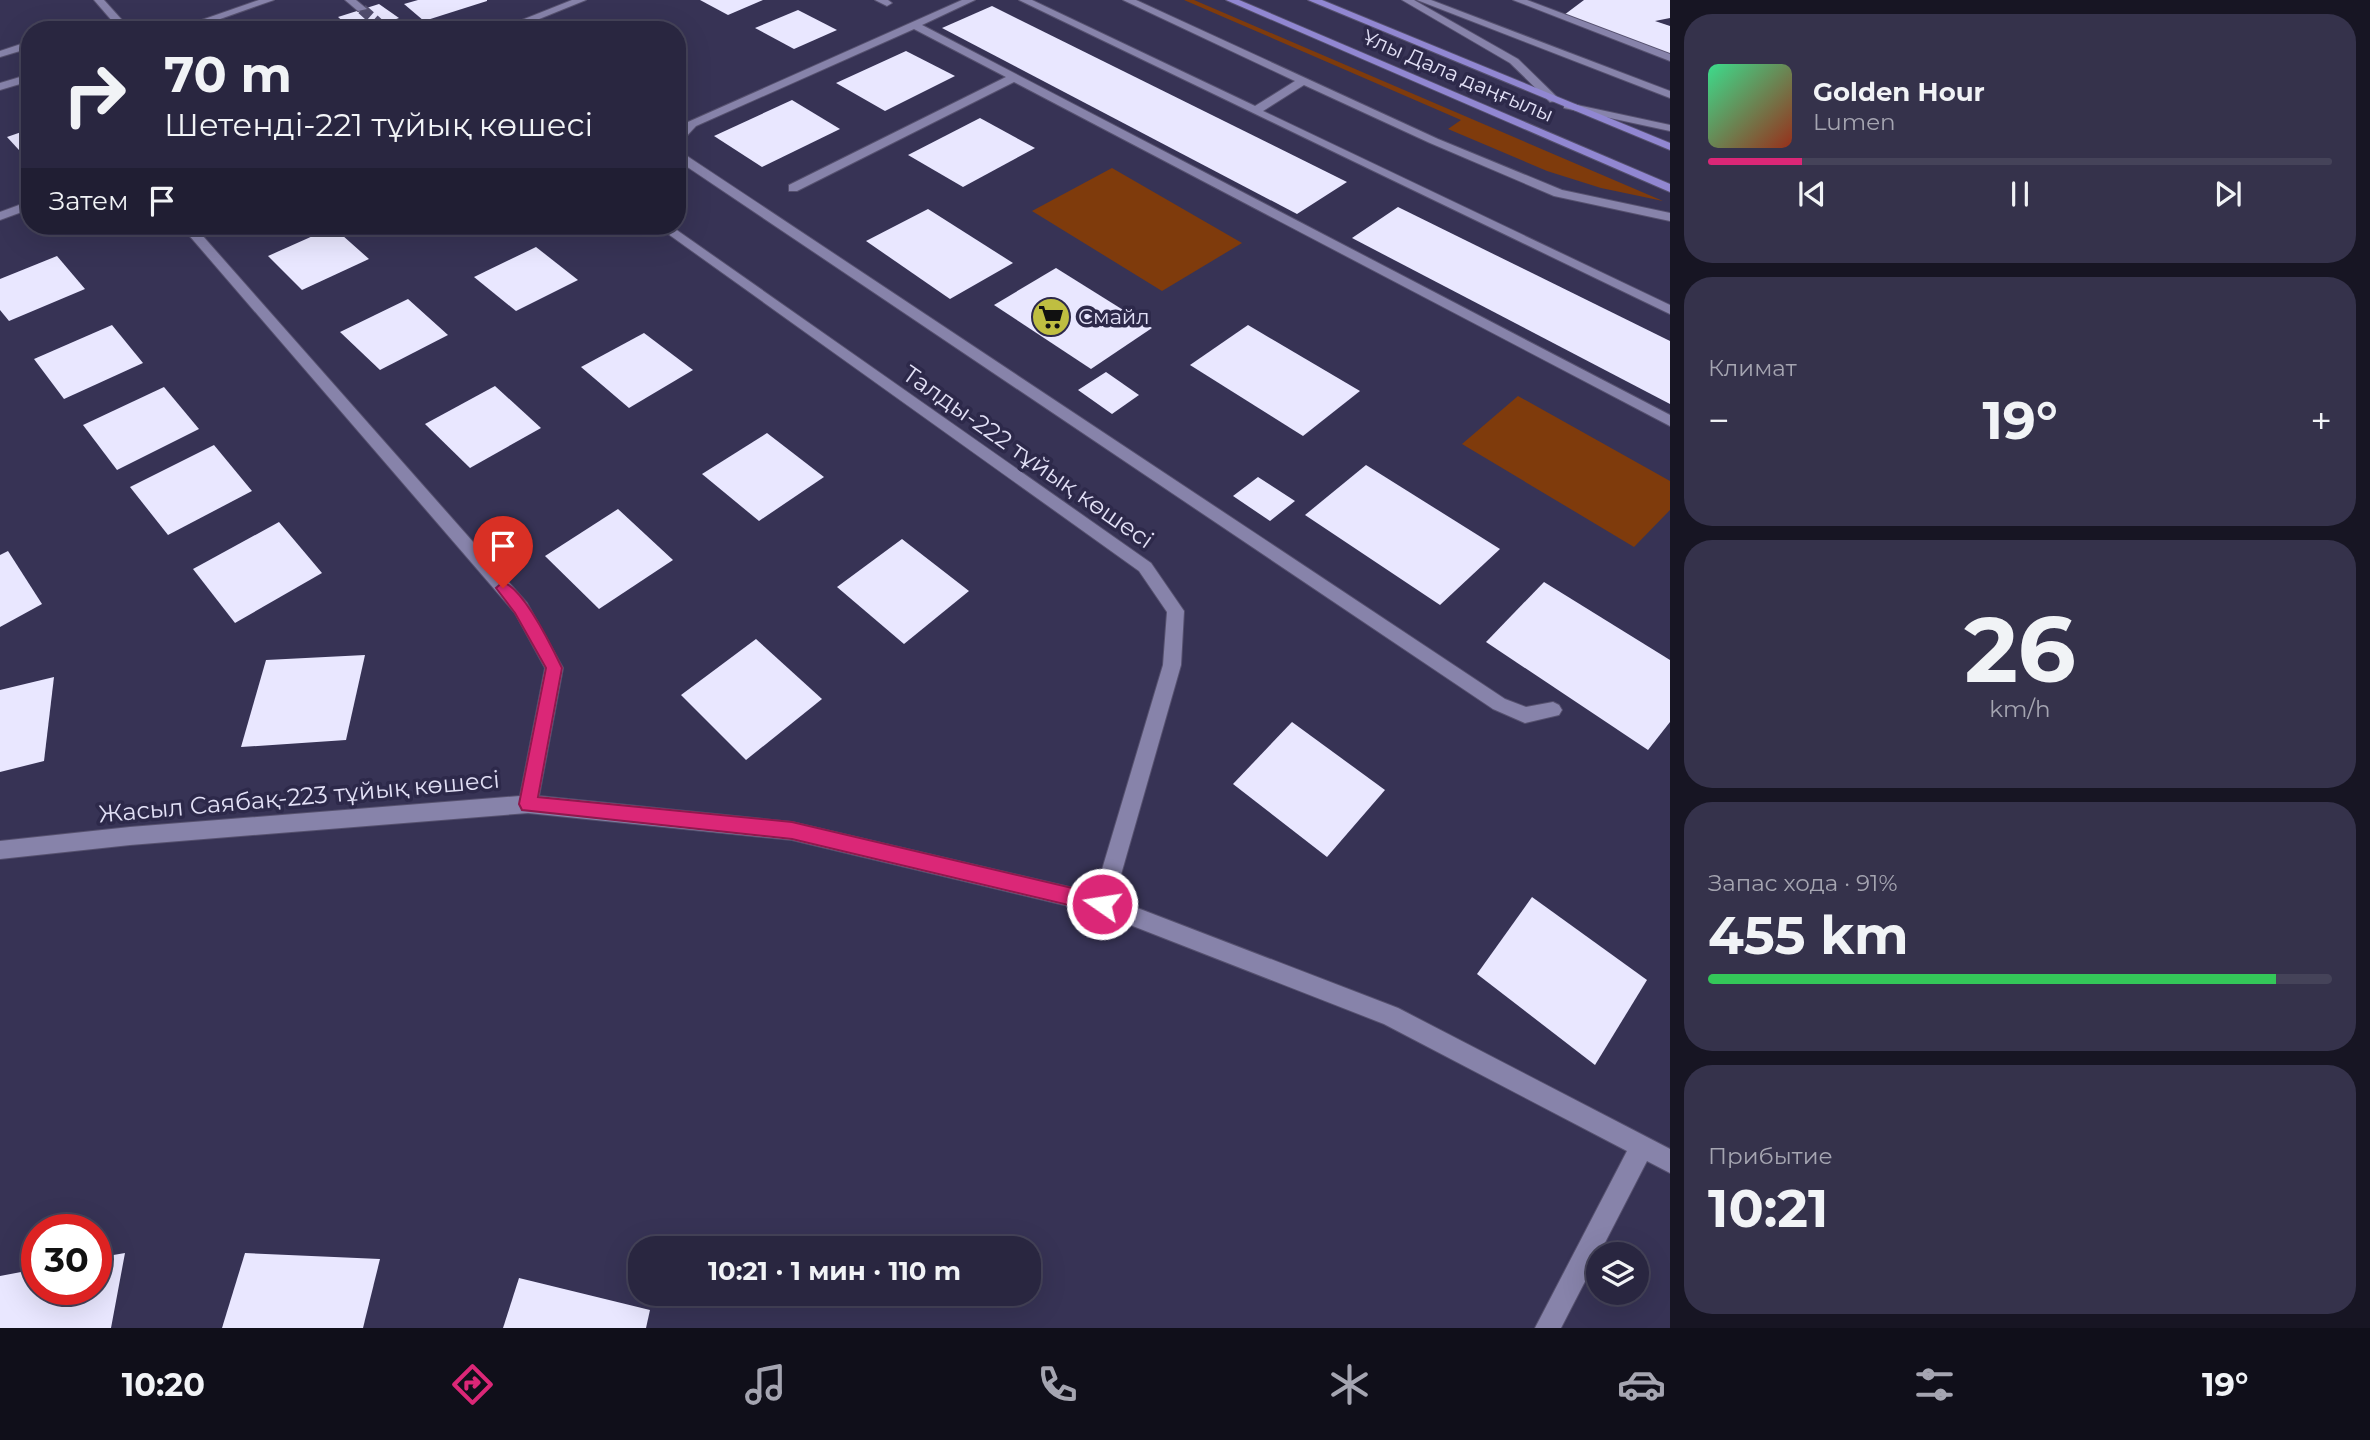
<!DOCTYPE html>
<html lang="ru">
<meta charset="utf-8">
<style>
body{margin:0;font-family:Montserrat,sans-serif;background:#35324b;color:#f1f3f6;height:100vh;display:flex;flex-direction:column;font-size:26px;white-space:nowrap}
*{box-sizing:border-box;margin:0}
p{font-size:23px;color:#a5a5b1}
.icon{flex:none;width:38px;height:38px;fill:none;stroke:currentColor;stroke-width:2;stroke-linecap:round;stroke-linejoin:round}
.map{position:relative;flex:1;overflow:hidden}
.sheet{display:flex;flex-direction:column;gap:14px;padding:14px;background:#171523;width:700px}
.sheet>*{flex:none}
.guide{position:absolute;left:21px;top:21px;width:665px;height:214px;border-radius:28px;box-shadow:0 7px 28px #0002,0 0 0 2px #454359;background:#292640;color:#f1f3f6;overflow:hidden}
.buttons{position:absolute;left:1586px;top:1242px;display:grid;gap:14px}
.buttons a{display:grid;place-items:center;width:63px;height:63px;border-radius:50%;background:#292640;box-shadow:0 7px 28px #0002,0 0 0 2px #454359;font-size:35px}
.speed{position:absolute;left:21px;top:1214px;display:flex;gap:14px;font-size:35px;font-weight:700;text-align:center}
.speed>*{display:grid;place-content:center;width:91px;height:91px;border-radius:50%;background:#292640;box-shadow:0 7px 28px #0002,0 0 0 2px #454359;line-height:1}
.speed .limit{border:10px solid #d22;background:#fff;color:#111}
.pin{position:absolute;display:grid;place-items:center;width:60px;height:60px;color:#fff;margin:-72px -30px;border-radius:50% 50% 50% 0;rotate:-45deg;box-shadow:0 0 7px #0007}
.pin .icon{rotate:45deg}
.me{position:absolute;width:77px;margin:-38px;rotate:283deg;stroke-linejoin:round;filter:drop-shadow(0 0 5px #0008)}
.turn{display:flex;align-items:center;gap:24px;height:147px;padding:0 28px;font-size:32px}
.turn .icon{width:91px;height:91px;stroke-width:2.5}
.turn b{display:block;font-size:49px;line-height:60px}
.then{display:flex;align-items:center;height:66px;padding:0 28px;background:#0003;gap:14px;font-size:26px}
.big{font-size:52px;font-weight:700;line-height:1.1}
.sheet .card{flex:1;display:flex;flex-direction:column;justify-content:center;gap:10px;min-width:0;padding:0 24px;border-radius:28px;background:#35324b}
.sheet .dial{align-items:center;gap:0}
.dial b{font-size:91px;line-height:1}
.song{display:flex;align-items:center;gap:21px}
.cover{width:84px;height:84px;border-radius:10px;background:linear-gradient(135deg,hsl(150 70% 55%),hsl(10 70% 35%))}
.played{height:7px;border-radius:4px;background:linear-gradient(90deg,#db2777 15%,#454359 15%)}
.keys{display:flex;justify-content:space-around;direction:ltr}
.heat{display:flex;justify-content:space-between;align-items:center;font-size:38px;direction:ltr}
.charge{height:10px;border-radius:5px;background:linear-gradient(90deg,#34c759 91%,#454359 0)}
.trip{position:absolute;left:628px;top:1236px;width:413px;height:70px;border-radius:28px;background:#292640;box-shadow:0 7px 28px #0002,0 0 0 2px #454359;font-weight:700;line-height:70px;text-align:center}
.tabs{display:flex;height:112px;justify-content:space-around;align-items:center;background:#100f1a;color:#a5a5b1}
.tabs .icon{width:49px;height:49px}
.tabs .selected{color:#db2777}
.tabs b{font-size:32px;color:#f1f3f6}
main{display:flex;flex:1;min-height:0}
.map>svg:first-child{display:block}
.green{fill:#7f3b0c}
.building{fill:#e9e7ff}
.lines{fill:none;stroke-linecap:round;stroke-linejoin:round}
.minor-tunnel{stroke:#514d6d;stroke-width:11;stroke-dasharray:11 5;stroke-linecap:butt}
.minor-casing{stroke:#56516f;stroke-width:2}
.major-casing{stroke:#56516f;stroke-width:2}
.minor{fill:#8783aa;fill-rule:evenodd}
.major{fill:#9187d2;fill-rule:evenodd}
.route{fill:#db2777;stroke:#8e194d;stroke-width:2}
.labels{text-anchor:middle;stroke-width:7;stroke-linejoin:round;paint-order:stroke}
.far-street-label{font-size:21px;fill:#e2e0f6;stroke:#2d294a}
.far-poi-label{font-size:21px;fill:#e2e0f6;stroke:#2d294a;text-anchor:start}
.street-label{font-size:24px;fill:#e2e0f6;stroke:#2d294a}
</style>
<main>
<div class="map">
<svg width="1670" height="1328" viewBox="0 0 1670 1328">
<rect width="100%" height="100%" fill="#373355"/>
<g class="green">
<path d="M1184 0H1194L1663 201 1601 188 1547 171 1448 129 1461 120Z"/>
<path d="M1112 168 1242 243 1162 291 1032 211Z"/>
<path d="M1518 396 1670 481V510L1634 547 1462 444Z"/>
</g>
<g class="building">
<path d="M418 0H487V1L424 21 404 4Z"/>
<path d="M700 0H763L728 15Z"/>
<path d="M1584 0H1670V18L1655 21 1670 26V54L1564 15Z"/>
<path d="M379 4 399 18 366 30H353L338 17Z"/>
<path d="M992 6 1347 182 1297 214 942 28Z"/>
<path d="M798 10 837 30 794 49 755 28Z"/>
<path d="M906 51 955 76 885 111 836 83Z"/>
<path d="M792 100 840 129 762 167 714 136Z"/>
<path d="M980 118 1035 148 963 187 908 155Z"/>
<path d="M30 129V162L7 137Z"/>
<path d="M1398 207 1670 341V404L1352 238Z"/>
<path d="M928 209 1013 263 950 299 866 241Z"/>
<path d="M333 227 369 259 302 290 268 256Z"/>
<path d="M536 247 578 280 516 311 474 277Z"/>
<path d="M57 256 85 289 9 321 0 310V279Z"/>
<path d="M1056 268 1152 328 1091 369 994 305Z"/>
<path d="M408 299 448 335 380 370 340 332Z"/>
<path d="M112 325 143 363 64 399 34 359Z"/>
<path d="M1248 325 1360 391 1303 436 1190 365Z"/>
<path d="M644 333 693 370 629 408 581 367Z"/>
<path d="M1106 372 1139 395 1112 414 1078 390Z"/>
<path d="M495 386 541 428 470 468 425 424Z"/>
<path d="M164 387 199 429 117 470 83 425Z"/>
<path d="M767 433 824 477 759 521 702 474Z"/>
<path d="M214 445 252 491 168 535 130 487Z"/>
<path d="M1366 465 1500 549 1440 605 1305 515Z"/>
<path d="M1258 477 1295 501 1270 521 1233 496Z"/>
<path d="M618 509 673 560 599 609 545 556Z"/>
<path d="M279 522 322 573 235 623 193 569Z"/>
<path d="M902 539 969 591 904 644 837 587Z"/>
<path d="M8 551 42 604 0 627V555Z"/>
<path d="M1544 582 1670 660V722L1648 750 1486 642Z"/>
<path d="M756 639 822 699 746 760 681 695Z"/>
<path d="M365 655 346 740 241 747 266 660Z"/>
<path d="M54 677 44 761 0 772V690Z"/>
<path d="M1292 722 1385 790 1327 857 1233 784Z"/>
<path d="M1532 897 1647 980 1595 1065 1477 974Z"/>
<path d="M125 1253 111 1328H0V1276L37 1269V1290H96V1258Z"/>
<path d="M245 1253 380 1259 363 1328H222Z"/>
<path d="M519 1278 650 1310 646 1328H503Z"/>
</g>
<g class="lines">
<path class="minor-tunnel" d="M362 9 380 25"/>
<defs>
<g id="minor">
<path d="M94 0H104L131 30H120Z"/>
<path d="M259 0H274L189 30H173Z"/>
<path d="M345 0H356L367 9 358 11Z"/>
<path d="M572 0H586L512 30H497Z"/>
<path d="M875 0H888L892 3 887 6Z"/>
<path d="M962 0H975L922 25 1670 415V426L1014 82 797 191H789V185L1006 77 914 29 696 126 682 141 687 156 1505 699 1526 707 1553 702 1559 705 1562 710 1559 715 1525 723 1493 709 677 160V133L688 122Z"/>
<path d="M1019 0H1032L1255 106 1295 81 1123 0H1136L1438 139 1562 190 1670 213V221L1554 196 1430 143 1304 85 1263 111 1670 305V314Z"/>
<path d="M1402 0H1414L1518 59 1560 100 1550 102 1510 63Z"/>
<path d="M1417 0H1431L1670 91V98Z"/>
<path d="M1513 0H1527L1670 54V61Z"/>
<path d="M380 22 392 30H380L375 25Z"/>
<path d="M30 41V48L0 57V51Z"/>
<path d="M30 74V81L0 90V83Z"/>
<path d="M1568 103 1670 125V131L1564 108V104Z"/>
<path d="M30 201V209L0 220V212Z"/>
<path d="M181 226H194L527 603 563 668 539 796 792 822 1095 893 1163 665 1167 612 1139 571 657 226H671L1151 563 1184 611 1181 665 1114 899 1398 1008 1670 1149V1173L1647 1161 1561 1328H1535L1627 1151 1384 1024 1102 914 792 840 528 813 130 845 0 859V841L130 827 520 796 545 668 515 613Z"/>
</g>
<g id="major">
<path d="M1226 0H1239L1670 184V192Z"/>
<path d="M1308 0H1322L1670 143V150Z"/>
</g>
</defs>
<use href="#minor" class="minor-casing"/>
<use href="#major" class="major-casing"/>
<use href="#minor" class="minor"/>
<use href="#major" class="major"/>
</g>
<path class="route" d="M503 582C524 589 552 647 562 668L538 797 792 822 1102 895 1109 898 1112 904 1109 910 1102 913 792 839 522 810 519 804 546 668 515 613 496 588Z"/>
<defs>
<symbol id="supermarket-disc" viewBox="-11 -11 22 22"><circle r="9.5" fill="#bfbe41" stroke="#2d294a"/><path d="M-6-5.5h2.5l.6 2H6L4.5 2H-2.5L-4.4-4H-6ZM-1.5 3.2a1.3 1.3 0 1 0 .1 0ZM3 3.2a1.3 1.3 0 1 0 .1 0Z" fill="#111"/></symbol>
</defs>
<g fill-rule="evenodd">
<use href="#supermarket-disc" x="1029" y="295" width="44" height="44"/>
</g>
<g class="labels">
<g class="far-street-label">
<text transform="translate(1458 76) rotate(23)" y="7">Ұлы Дала даңғылы</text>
</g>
<g class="far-poi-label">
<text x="1078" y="324">Смайл</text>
</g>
<g class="street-label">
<text transform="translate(1028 457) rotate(35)" y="8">Талды-222 тұйық көшесі</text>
<text transform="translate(299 797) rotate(-5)" y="8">Жасыл Саябақ-223 тұйық көшесі</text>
</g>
</g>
</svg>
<div class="buttons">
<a><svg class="icon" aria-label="layers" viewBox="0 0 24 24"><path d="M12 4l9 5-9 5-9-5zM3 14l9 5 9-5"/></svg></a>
</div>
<div class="speed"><div class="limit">30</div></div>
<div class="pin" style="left:503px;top:588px;background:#d93025"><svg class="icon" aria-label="arrive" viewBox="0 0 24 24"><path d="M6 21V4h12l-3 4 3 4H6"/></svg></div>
<svg class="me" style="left:1102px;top:904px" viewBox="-20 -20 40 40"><circle r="17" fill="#db2777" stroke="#fff" stroke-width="3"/><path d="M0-11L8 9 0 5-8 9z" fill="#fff"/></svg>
<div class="trip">10:21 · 1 мин · 110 m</div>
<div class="guide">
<div class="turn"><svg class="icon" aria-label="right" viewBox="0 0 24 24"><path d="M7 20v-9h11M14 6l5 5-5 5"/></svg><div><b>70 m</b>Шетенді-221 тұйық көшесі</div></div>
<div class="then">Затем<svg class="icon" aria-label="arrive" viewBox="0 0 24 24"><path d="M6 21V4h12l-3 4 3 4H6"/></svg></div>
</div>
</div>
<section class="sheet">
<div class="card">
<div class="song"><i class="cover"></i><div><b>Golden Hour</b><p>Lumen</p></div></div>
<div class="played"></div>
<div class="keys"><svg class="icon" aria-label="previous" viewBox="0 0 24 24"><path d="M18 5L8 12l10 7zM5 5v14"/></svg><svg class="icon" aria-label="pause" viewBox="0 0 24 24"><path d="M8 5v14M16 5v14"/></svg><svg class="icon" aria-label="next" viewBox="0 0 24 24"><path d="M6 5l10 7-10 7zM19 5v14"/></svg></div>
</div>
<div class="card"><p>Климат</p>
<div class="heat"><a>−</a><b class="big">19°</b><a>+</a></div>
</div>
<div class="card dial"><b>26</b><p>km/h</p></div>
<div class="card"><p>Запас хода · 91%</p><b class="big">455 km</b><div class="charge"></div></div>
<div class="card"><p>Прибытие</p><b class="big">10:21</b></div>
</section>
</main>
<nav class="tabs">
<b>10:20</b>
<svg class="icon selected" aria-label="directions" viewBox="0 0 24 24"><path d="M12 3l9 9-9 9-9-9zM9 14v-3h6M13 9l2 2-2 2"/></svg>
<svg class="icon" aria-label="music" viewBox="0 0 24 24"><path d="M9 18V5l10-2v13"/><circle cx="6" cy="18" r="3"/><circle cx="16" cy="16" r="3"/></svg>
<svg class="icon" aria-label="phone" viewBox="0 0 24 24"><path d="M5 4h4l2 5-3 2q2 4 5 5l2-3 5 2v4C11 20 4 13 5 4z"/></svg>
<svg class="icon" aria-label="climate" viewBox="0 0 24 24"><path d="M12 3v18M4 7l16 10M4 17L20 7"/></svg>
<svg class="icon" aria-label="car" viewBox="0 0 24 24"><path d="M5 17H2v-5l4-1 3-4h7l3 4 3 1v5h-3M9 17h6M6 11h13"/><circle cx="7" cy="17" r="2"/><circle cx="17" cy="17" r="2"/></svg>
<svg class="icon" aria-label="filters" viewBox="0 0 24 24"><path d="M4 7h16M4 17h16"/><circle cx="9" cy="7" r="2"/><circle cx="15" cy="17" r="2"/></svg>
<b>19°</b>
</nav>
